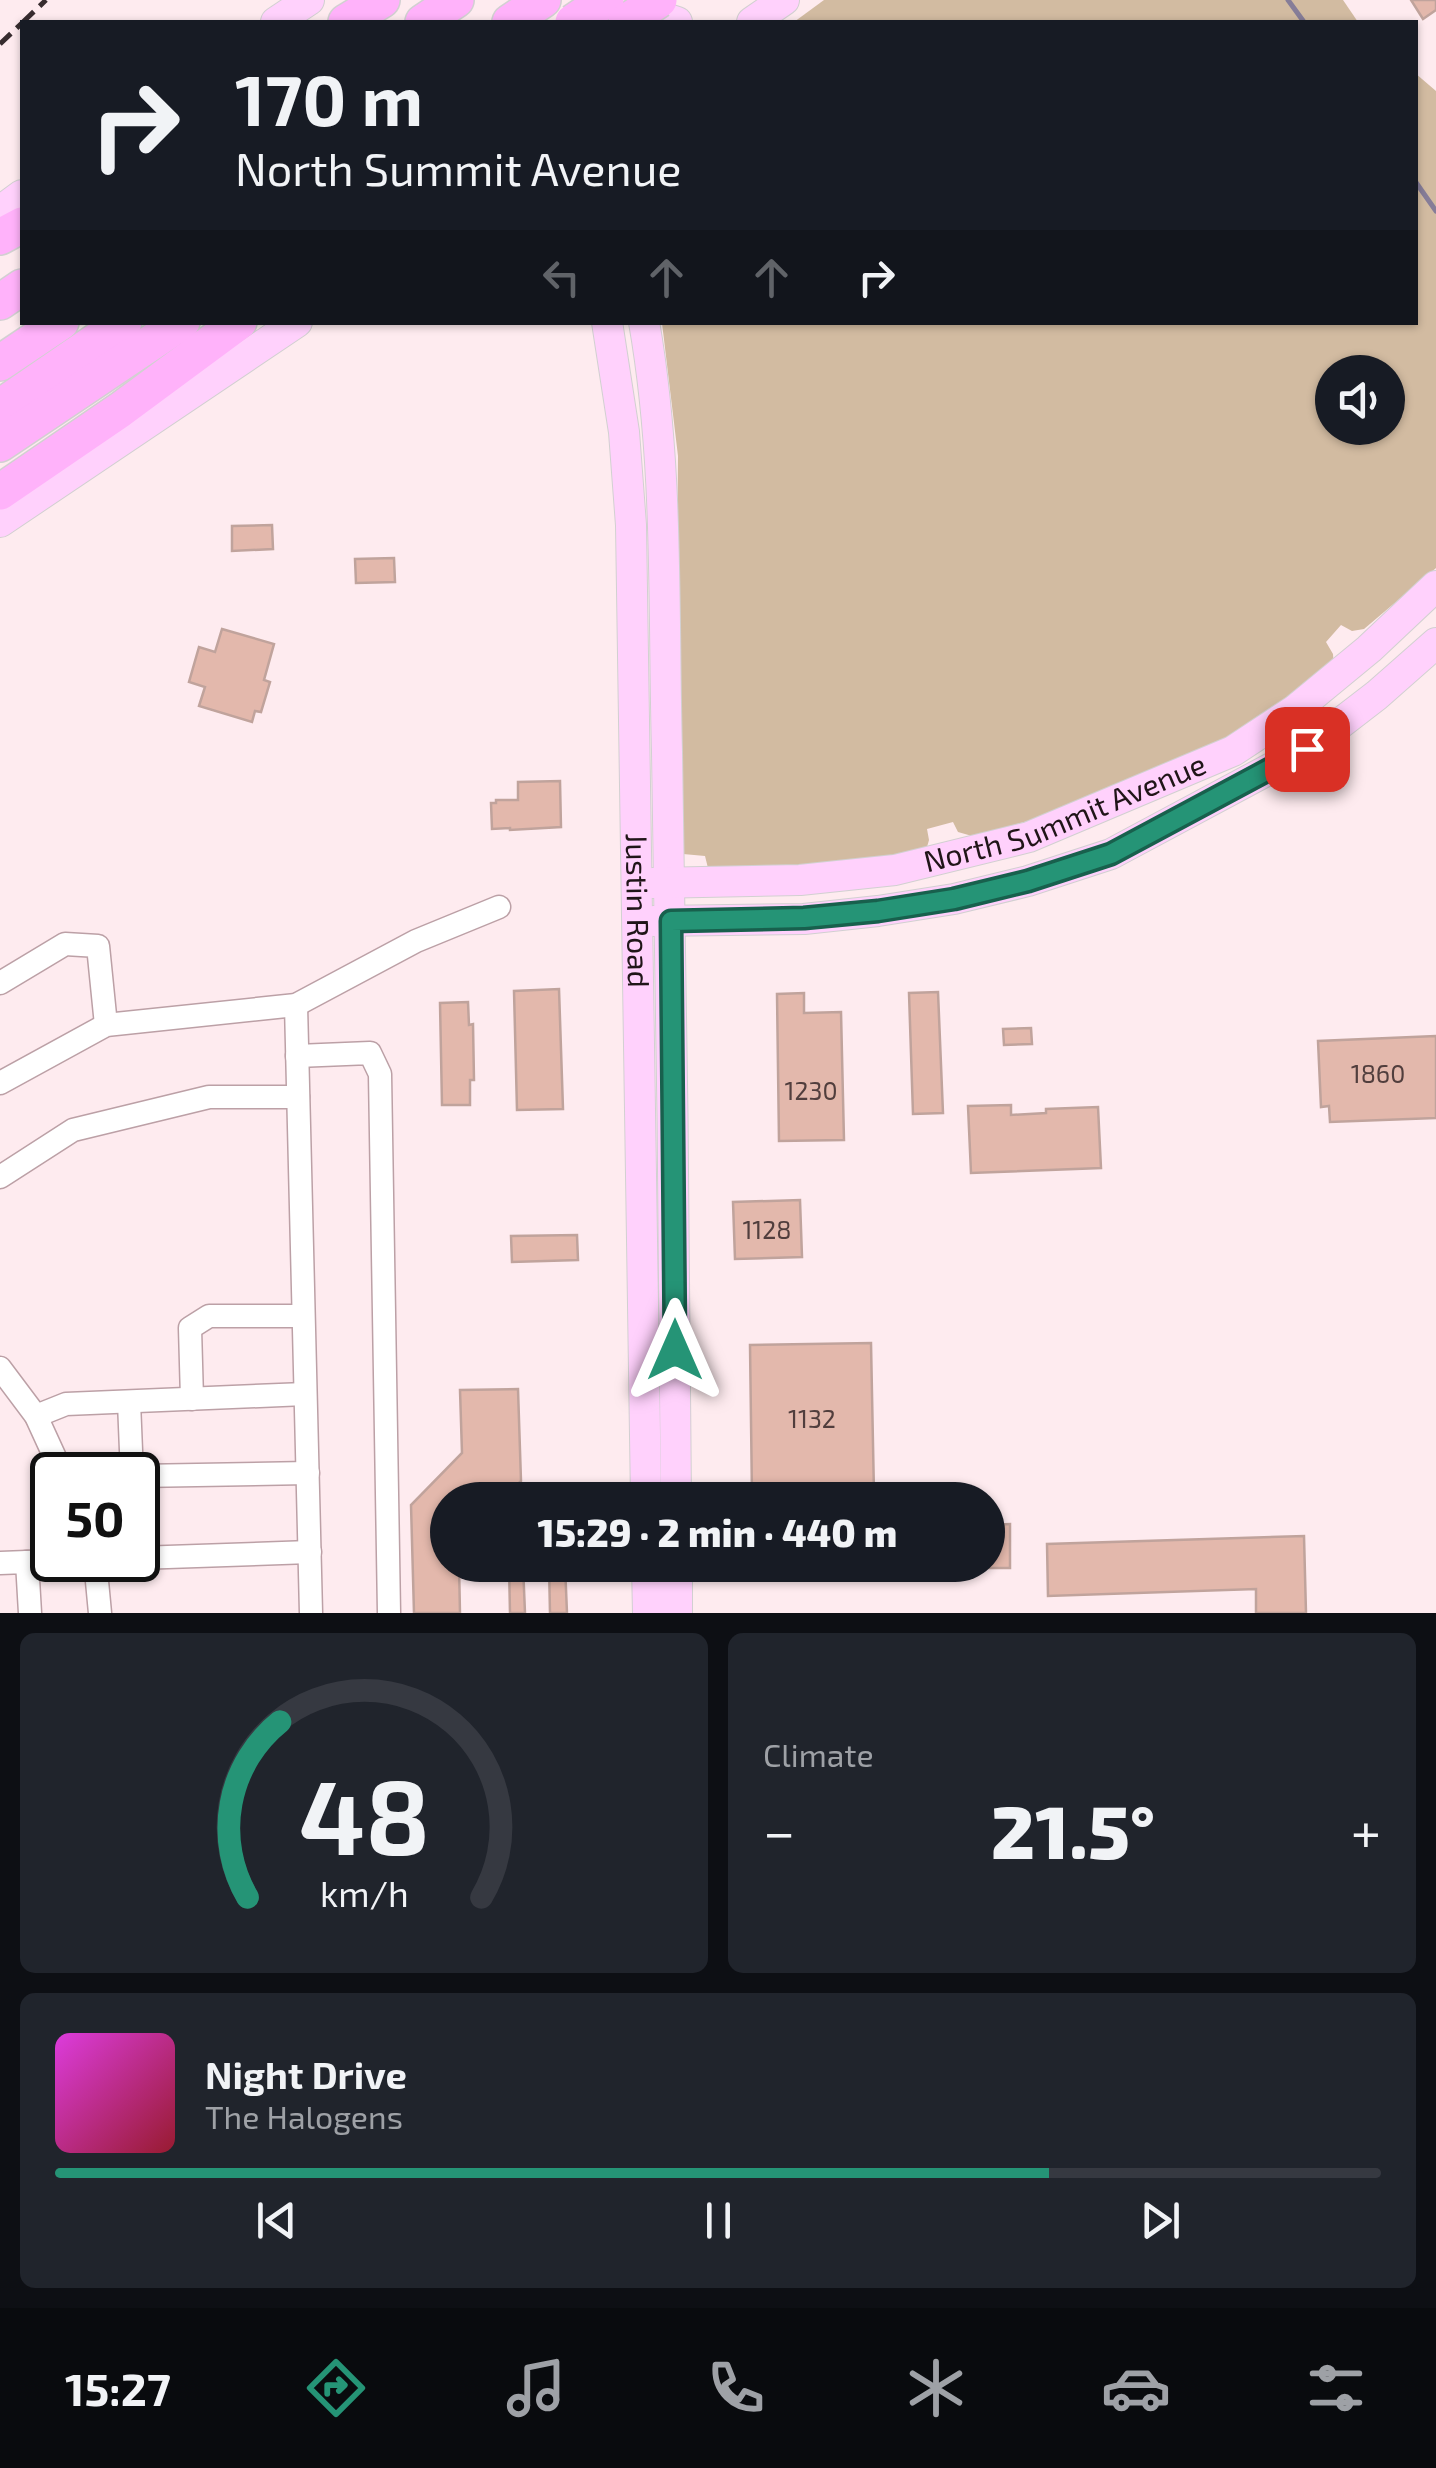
<!DOCTYPE html>
<meta charset="utf-8">
<style>
body{margin:0;font-family:"Exo 2",sans-serif;background:#20242c;color:#f1f3f6;height:100vh;display:flex;flex-direction:column;font-size:38px;white-space:nowrap}
*{box-sizing:border-box;margin:0}
p{font-size:32px;color:#9ea1a6}
.icon{flex:none;width:55px;height:55px;fill:none;stroke:currentColor;stroke-width:2;stroke-linecap:round;stroke-linejoin:round}
.map{position:relative;height:1613px;overflow:hidden}
.details{display:flex;flex-direction:column;gap:20px;padding:20px;background:#0d0f14;flex:1}
.details>*{flex:none}
.banner{position:absolute;left:20px;top:20px;width:1398px;height:305px;border-radius:0px;box-shadow:0 2px 8px #0004;background:#171b24;color:#f1f3f6;overflow:hidden}
.tools{position:absolute;left:1315px;top:355px;display:grid;gap:20px}
.tools a{display:grid;place-items:center;width:90px;height:90px;border-radius:50%;background:#171b24;box-shadow:0 2px 8px #0004;font-size:50px}
.speed{position:absolute;left:30px;top:1452px;display:flex;gap:20px;font-size:50px;font-weight:700;text-align:center}
.speed>*{display:grid;place-content:center;width:130px;height:130px;border-radius:50%;background:#171b24;box-shadow:0 2px 8px #0004;line-height:1}
.speed .limit{border:5px solid #111;border-radius:15px;background:#fff;color:#111}
.pin{position:absolute;display:grid;place-items:center;width:85px;height:85px;color:#fff;margin:-42px;border-radius:20px;box-shadow:0 5px 15px #0006}
.me{position:absolute;width:110px;margin:-55px;rotate:0deg;stroke-linejoin:round;filter:drop-shadow(0 0 8px #0008)}
.turn{display:flex;align-items:center;gap:35px;height:210px;padding:0 50px;font-size:45px}
.turn .icon{width:130px;height:130px;stroke-width:2.5}
.turn b{display:block;font-size:70px;line-height:85px}
.lanes{display:flex;align-items:center;height:95px;padding:0 50px;background:#0003;justify-content:center;gap:50px;direction:ltr}
.lanes .off{opacity:.35}
.big{font-size:75px;font-weight:800;line-height:1.1}
.details .widget{flex:1;display:flex;flex-direction:column;justify-content:center;gap:15px;min-width:0;padding:0 35px;border-radius:15px;background:#20242c}
.details .dial{align-items:center;gap:0}
.dial svg{height:260px;overflow:visible;fill:none;stroke:#363941;stroke-width:7;stroke-linecap:round;text-anchor:middle}
.dial text{fill:#f1f3f6;stroke:none}
.song{display:flex;align-items:center;gap:30px}
.cover{width:120px;height:120px;border-radius:15px;background:linear-gradient(135deg,hsl(300 70% 55%),hsl(350 70% 35%))}
.played{height:10px;border-radius:5px;background:linear-gradient(90deg,#259476 75%,#363941 75%)}
.keys{display:flex;justify-content:space-around;direction:ltr}
.heat{display:flex;justify-content:space-between;align-items:center;font-size:55px;direction:ltr}
.details .tiles{flex:1;display:grid;gap:20px;grid-template-columns:1fr 1fr}
.widget:last-child{grid-column:span 2}
.trip{position:absolute;left:430px;top:1482px;width:575px;height:100px;border-radius:50px;background:#171b24;box-shadow:0 2px 8px #0004;font-weight:800;line-height:100px;text-align:center}
.tabs{display:flex;height:160px;justify-content:space-around;align-items:center;background:#090b0e;color:#9ea1a6}
.tabs .icon{width:70px;height:70px}
.tabs .selected{color:#259476}
.tabs b{font-size:45px;color:#f1f3f6}
.map>svg:first-child{display:block}
.green{fill:#d2bba1;fill-rule:evenodd}
.lines{fill:none;stroke-linecap:round;stroke-linejoin:round}
.stream{stroke:#867d98;stroke-width:5}
.building{fill:#e3b8ac;stroke:#c0a39c;stroke-width:2.5}
.minor-casing{stroke:#bca0a6;stroke-width:25}
.major-casing{stroke:#d2d0d1;stroke-width:32}
.highway-casing{stroke:#d2d0d1;stroke-width:38}
.minor{stroke:#fff;stroke-width:22}
.major{stroke:#ffd1fc;stroke-width:30}
.highway{stroke:#ffb2fa;stroke-width:35}
.rail{stroke:#372c2f;stroke-width:5;stroke-dasharray:15 8;stroke-linecap:butt}
.highway-bridge-casing{stroke:#d2d0d1;stroke-width:38;stroke-linecap:butt}
.highway-bridge{stroke:#ffb2fa;stroke-width:35}
.route-casing{stroke:#18604d;stroke-width:25}
.route{stroke:#259476;stroke-width:18}
.labels{text-anchor:middle;stroke-width:8;stroke-linejoin:round;paint-order:stroke}
.number-label{font-size:25px;fill:#513e3d}
.street-label{font-size:30px;fill:#201518;stroke:#fff}
</style>
<div class="map">
<svg width="1436" height="1613" viewBox="0 0 1436 1613">
<rect width="100%" height="100%" fill="#feebef"/>
<g class="green">
<path d="M824 0H1343L1358 22H794Z"/>
<path d="M1415 73 1436 91V568L1364 629 1352 631 1341 625 1326 642 1333 654 1334 669 1202 756 1069 810 972 836 958 832 953 822 927 829 929 840 925 854 879 865 708 868 705 856 683 854 676 743 678 456 662 323 1415 322ZM1332 372H1388V428H1332Z"/>
</g>
<g class="lines">
<g class="stream">
<path d="M1288 0 1304 22"/>
<path d="M1415 181 1436 211"/>
</g>
</g>
<g class="building">
<path d="M1411 0H1436V10L1423 19Z"/>
<path d="M272 525 273 549 232 551V526Z"/>
<path d="M394 558 395 582 356 583 355 559Z"/>
<path d="M222 629 274 644 264 680 270 682 261 712 255 711 252 722 199 706 205 687 189 682 199 647 215 652Z"/>
<path d="M560 781 561 827 510 830V828L492 829 491 803H496V800H518V782Z"/>
<path d="M559 989 563 1109 517 1110 514 991Z"/>
<path d="M938 992 943 1113 913 1114 909 993Z"/>
<path d="M804 993V1013L841 1012 844 1140 779 1141 777 994Z"/>
<path d="M468 1002 469 1025 473 1024 474 1080H470V1105H442L440 1003Z"/>
<path d="M1031 1028 1032 1044 1004 1045 1003 1029Z"/>
<path d="M1436 1036V1118L1330 1122 1329 1106 1321 1107 1318 1041Z"/>
<path d="M1011 1105V1115L1046 1113V1109L1098 1107 1101 1168 971 1173 968 1106Z"/>
<path d="M800 1200 802 1257 735 1259 733 1202Z"/>
<path d="M577 1235 578 1260 512 1262 511 1236Z"/>
<path d="M871 1343 874 1494 752 1496 750 1345Z"/>
<path d="M518 1389 521 1481 502 1500H448V1565H459L460 1613H414L411 1505 462 1453 460 1390Z"/>
<path d="M1010 1524V1568H988V1525Z"/>
<path d="M1304 1536 1306 1613H1256V1589L1048 1596 1047 1544Z"/>
<path d="M509 1565H523L525 1613H510Z"/>
<path d="M549 1565H565L567 1613H550Z"/>
</g>
<g class="lines">
<defs>
<g id="minor">
<path d="M0 983 65 944 98 946 106 1025"/>
<path d="M296 1005 311 1613"/>
<path d="M297 1056 370 1053 380 1074 389 1613"/>
<path d="M0 1083 106 1025 296 1005 416 941 499 907"/>
<path d="M0 1177 73 1130 209 1097H298"/>
<path d="M0 1368 36 1416 63 1475"/>
<path d="M192 1399 190 1328 209 1316H303"/>
<path d="M129 1402 132 1475"/>
<path d="M36 1416 66 1404 305 1394"/>
<path d="M138 1476 308 1473"/>
<path d="M138 1558 310 1552"/>
<path d="M95 1560 100 1613"/>
<path d="M27 1562 73 1560"/>
<path d="M0 1563 27 1562 30 1613"/>
</g>
<g id="major">
<path d="M645 0 665 18 677 22"/>
<path d="M276 22 309 0"/>
<path d="M752 22 784 0"/>
<path d="M0 211 22 195"/>
<path id="s1" d="M607 322 624 432 631 525 646 1500"/>
<path d="M644 322C669 464 663 608 667 752 672 1001 674 1251 676 1500"/>
<path d="M0 522 297 322"/>
<path id="s2" d="M653 883 800 880 895 870 1029 837 1233 751 1295 710 1369 649 1436 586"/>
<path d="M654 921 804 919 878 911 954 899 1028 881 1111 854 1307 749 1377 695 1436 643"/>
<path d="M647 1565 648 1613"/>
<path d="M677 1565V1613"/>
</g>
<g id="highway">
<path d="M346 22 382 0"/>
<path d="M423 22 456 0"/>
<path d="M510 22 543 0"/>
<path d="M0 237 22 225"/>
<path d="M0 302 22 287"/>
<path d="M0 363 61 322"/>
<path d="M0 407 124 322"/>
<path d="M0 444 182 322"/>
<path d="M0 492 120 410 239 322"/>
</g>
</defs>
<use href="#minor" class="minor-casing"/>
<use href="#major" class="major-casing"/>
<use href="#highway" class="highway-casing"/>
<use href="#minor" class="minor"/>
<use href="#major" class="major"/>
<use href="#highway" class="highway"/>
<g class="rail">
<path d="M23 22 46 0"/>
<path d="M0 44 22 23"/>
</g>
<defs>
<g id="highway-bridge">
<path d="M573 22 606 0"/>
<path d="M626 22 659 0"/>
</g>
</defs>
<use href="#highway-bridge" class="highway-bridge-casing"/>
<use href="#highway-bridge" class="highway-bridge"/>
</g>
<g class="lines">
<defs>
<path id="route" d="M675 1350 671 921 804 918 878 911 954 899 1028 881 1111 854 1307 749"/>
</defs>
<use href="#route" class="route-casing"/>
<use href="#route" class="route"/>
</g>
<g class="labels">
<g class="number-label">
<text x="1378" y="1083">1860</text>
<text x="811" y="1100">1230</text>
<text x="767" y="1239">1128</text>
<text x="812" y="1428">1132</text>
</g>
<g class="street-label">
<text dy="10" stroke="none"><textPath href="#s2" startOffset="422">North Summit Avenue</textPath></text>
<text dy="10" stroke="none"><textPath href="#s1" startOffset="590">Justin Road</textPath></text>
</g>
</g>
</svg>
<div class="tools">
<a><svg class="icon" aria-label="sound" viewBox="0 0 24 24"><path d="M4 9h4l5-4v14l-5-4H4zM17 9q2 3 0 6"/></svg></a>
</div>
<div class="speed"><div class="limit">50</div></div>
<div class="pin" style="left:1307px;top:749px;background:#d93025"><svg class="icon" aria-label="arrive" viewBox="0 0 24 24"><path d="M6 21V4h12l-3 4 3 4H6"/></svg></div>
<svg class="me" style="left:675px;top:1350px" viewBox="-20 -20 40 40"><path d="M0-17L14 15 0 8-14 15z" fill="#259476" stroke="#fff" stroke-width="4"/></svg>
<div class="trip">15:29 · 2 min · 440 m</div>
<div class="banner">
<div class="turn"><svg class="icon" aria-label="right" viewBox="0 0 24 24"><path d="M7 20v-9h11M14 6l5 5-5 5"/></svg><div><b>170 m</b>North Summit Avenue</div></div>
<div class="lanes"><svg class="icon off" aria-label="left" viewBox="0 0 24 24"><path d="M17 20v-9H6M10 6l-5 5 5 5"/></svg><svg class="icon off" aria-label="ahead" viewBox="0 0 24 24"><path d="M12 20V5M6 11l6-6 6 6"/></svg><svg class="icon off" aria-label="ahead" viewBox="0 0 24 24"><path d="M12 20V5M6 11l6-6 6 6"/></svg><svg class="icon" aria-label="right" viewBox="0 0 24 24"><path d="M7 20v-9h11M14 6l5 5-5 5"/></svg></div>
</div>
</div>
<section class="details">
<div class="tiles">
<div class="widget dial"><svg viewBox="0 0 100 80">
<path d="M14 69A42 42 0 1 1 86 69"/>
<path d="M14 69A42 42 0 0 1 24 15" stroke="#259476"/>
<text x="50" y="56" font-size="32" font-weight="700">48</text>
<text x="50" y="72" font-size="11">km/h</text>
</svg></div>
<div class="widget"><p>Climate</p>
<div class="heat"><a>−</a><b class="big">21.5°</b><a>+</a></div>
</div>
<div class="widget">
<div class="song"><i class="cover"></i><div><b>Night Drive</b><p>The Halogens</p></div></div>
<div class="played"></div>
<div class="keys"><svg class="icon" aria-label="previous" viewBox="0 0 24 24"><path d="M18 5L8 12l10 7zM5 5v14"/></svg><svg class="icon" aria-label="pause" viewBox="0 0 24 24"><path d="M8 5v14M16 5v14"/></svg><svg class="icon" aria-label="next" viewBox="0 0 24 24"><path d="M6 5l10 7-10 7zM19 5v14"/></svg></div>
</div>
</div>
</section>
<nav class="tabs">
<b>15:27</b>
<svg class="icon selected" aria-label="directions" viewBox="0 0 24 24"><path d="M12 3l9 9-9 9-9-9zM9 14v-3h6M13 9l2 2-2 2"/></svg>
<svg class="icon" aria-label="music" viewBox="0 0 24 24"><path d="M9 18V5l10-2v13"/><circle cx="6" cy="18" r="3"/><circle cx="16" cy="16" r="3"/></svg>
<svg class="icon" aria-label="phone" viewBox="0 0 24 24"><path d="M5 4h4l2 5-3 2q2 4 5 5l2-3 5 2v4C11 20 4 13 5 4z"/></svg>
<svg class="icon" aria-label="climate" viewBox="0 0 24 24"><path d="M12 3v18M4 7l16 10M4 17L20 7"/></svg>
<svg class="icon" aria-label="car" viewBox="0 0 24 24"><path d="M5 17H2v-5l4-1 3-4h7l3 4 3 1v5h-3M9 17h6M6 11h13"/><circle cx="7" cy="17" r="2"/><circle cx="17" cy="17" r="2"/></svg>
<svg class="icon" aria-label="filters" viewBox="0 0 24 24"><path d="M4 7h16M4 17h16"/><circle cx="9" cy="7" r="2"/><circle cx="15" cy="17" r="2"/></svg>
</nav>
